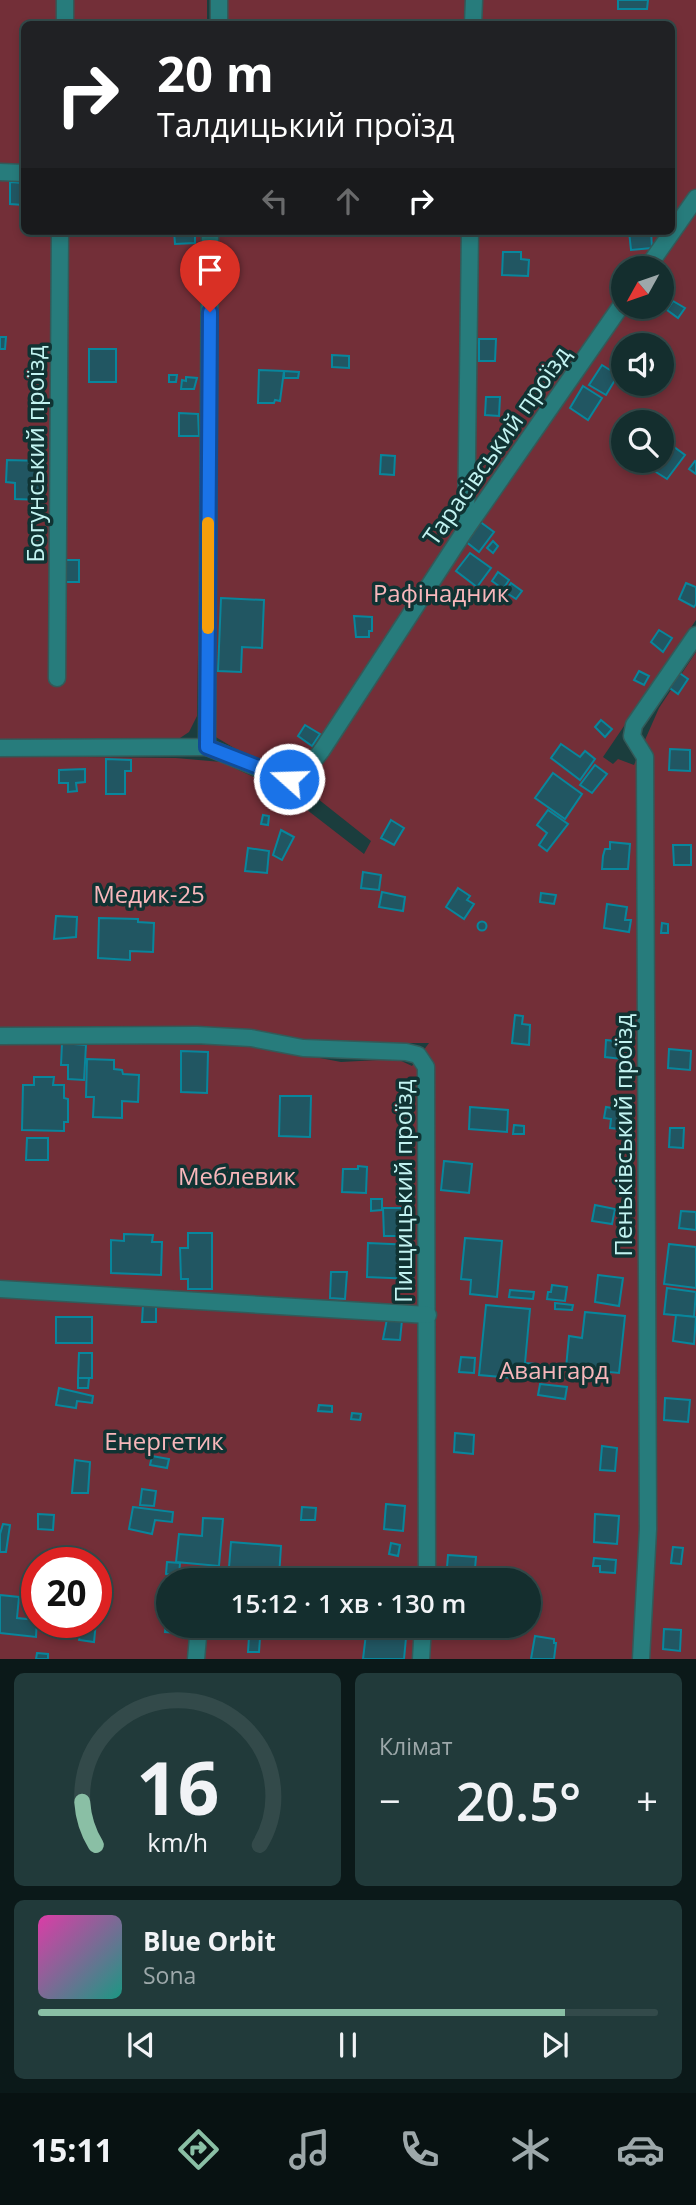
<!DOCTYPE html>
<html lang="uk">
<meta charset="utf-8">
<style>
body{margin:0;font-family:"Open Sans",sans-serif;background:#213a3a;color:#f1f3f6;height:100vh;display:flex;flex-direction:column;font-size:26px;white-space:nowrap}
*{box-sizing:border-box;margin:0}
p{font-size:23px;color:#9da8aa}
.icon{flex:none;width:38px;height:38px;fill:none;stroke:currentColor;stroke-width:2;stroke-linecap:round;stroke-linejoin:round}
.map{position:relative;height:1659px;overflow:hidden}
.drawer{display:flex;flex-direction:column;gap:14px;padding:14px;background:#0b1919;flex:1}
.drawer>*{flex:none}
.hud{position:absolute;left:21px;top:21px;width:654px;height:214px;border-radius:10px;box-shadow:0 4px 10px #0003,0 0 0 2px #334a4a;background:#202124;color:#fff;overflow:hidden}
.needle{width:46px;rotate:230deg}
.tools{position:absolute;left:611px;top:256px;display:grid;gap:14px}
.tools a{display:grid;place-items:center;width:63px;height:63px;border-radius:50%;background:#142e2e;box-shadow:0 4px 10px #0003,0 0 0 2px #334a4a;font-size:35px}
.speed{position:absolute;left:21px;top:1547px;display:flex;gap:14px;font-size:35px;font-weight:700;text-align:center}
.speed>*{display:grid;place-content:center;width:91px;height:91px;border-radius:50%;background:#142e2e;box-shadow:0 4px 10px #0003,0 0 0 2px #334a4a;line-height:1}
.speed .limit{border:10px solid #d22;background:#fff;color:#111}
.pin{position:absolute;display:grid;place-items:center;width:60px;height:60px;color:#fff;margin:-72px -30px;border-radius:50% 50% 50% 0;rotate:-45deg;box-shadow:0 0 7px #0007}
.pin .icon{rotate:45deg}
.me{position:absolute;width:77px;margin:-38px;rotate:290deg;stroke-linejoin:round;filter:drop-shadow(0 0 5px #0008)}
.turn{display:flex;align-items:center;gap:24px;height:147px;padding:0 21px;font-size:32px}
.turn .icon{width:91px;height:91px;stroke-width:2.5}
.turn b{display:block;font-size:49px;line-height:60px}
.lanes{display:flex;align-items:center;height:66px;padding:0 21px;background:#0003;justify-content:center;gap:35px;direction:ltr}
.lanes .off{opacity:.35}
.big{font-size:52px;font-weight:600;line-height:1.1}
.drawer .card{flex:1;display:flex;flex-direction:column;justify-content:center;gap:10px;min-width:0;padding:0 24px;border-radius:10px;background:#213a3a}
.drawer .dial{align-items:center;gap:0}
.dial svg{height:182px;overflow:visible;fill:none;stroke:#334a4a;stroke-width:7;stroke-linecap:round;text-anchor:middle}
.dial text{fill:#f1f3f6;stroke:none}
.song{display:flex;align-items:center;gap:21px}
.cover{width:84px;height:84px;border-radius:10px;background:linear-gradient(135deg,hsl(320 70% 55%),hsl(170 70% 35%))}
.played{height:7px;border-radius:4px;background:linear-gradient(90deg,#8abfa5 85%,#334a4a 85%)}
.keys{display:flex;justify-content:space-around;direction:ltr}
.heat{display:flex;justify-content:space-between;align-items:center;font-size:38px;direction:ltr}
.drawer .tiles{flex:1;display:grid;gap:14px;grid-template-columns:1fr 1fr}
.card:last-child{grid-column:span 2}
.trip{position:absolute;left:156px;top:1568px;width:385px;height:70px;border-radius:35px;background:#142e2e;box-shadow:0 4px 10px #0003,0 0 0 2px #334a4a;font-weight:600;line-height:70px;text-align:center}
.tabs{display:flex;height:112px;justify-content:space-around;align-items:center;background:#081212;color:#9da8aa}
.tabs .icon{width:49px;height:49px}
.tabs .current{color:#8abfa5}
.tabs b{font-size:32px;color:#f1f3f6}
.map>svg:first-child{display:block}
.green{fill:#732f38;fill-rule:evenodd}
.building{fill:#215662;stroke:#08869c;stroke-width:2}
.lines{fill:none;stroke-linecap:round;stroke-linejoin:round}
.service-casing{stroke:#335a59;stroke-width:19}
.service{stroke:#277c7c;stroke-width:16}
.route-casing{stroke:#114b97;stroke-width:18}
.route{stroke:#1a73e8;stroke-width:12}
.slow{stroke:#f59e0b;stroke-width:12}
.labels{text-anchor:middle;stroke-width:7;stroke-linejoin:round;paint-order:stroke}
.street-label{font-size:24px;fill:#c2f3f1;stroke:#103333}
.park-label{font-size:24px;fill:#f8b7bb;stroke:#103333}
</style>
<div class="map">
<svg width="696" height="1659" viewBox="0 0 696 1659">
<rect width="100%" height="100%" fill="#1b3d3d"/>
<g class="green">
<path d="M0 0H207V24H24V231H205L197 716 189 732 177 740 0 739Z"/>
<path d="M221 0H696V620L603 757 613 764 618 759 634 765 659 708 696 652V1659H0V1043L252 1045 341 1062 397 1059 412 1066 429 1043H311L0 1030V756L176 758 221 762 280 789 364 854 371 841 313 795 214 736 218 231H672V24H220ZM623 268H662V306H623ZM623 345H662V383H623ZM623 422H662V460H623ZM37 1563H96V1622H37ZM168 1580H528V1626H168Z"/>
</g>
<g class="building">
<path d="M618 0H648L647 9H618Z"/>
<path d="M10 182 24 183 23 205 10 204Z"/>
<path d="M174 231H195V243L175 244Z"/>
<path d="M629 231H651L652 248 631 250Z"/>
<path d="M503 252H521V259L529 260 528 276 502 275Z"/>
<path d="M673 301 685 308 678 318 667 310Z"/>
<path d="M0 337H6L5 349H0Z"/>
<path d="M479 339H496L495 361H479Z"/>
<rect x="89" y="349" width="27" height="33"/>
<path d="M332 355 349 356V368L332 367Z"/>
<path d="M602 365 618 375 606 395 589 385Z"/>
<path d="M259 370 284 371 280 401 275 400 274 403H258Z"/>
<path d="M284 371 299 372 298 378H284Z"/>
<path d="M169 375H177L176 382H169Z"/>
<path d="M186 377 197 378 194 389H181L182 380 186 381Z"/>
<path d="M583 386 602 398 588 420 570 408Z"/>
<path d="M486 397H500L499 416 485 415Z"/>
<path d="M179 413 198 414 199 436H179Z"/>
<path d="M666 441 685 455 667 479 648 467 652 460H662V447Z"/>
<path d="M381 455 395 456 394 475 380 474Z"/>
<path d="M7 460 44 461 42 500 15 499V483L6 482Z"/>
<path d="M695 461 696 462V474L689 469Z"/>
<path d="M479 521 494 532 479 552 465 541Z"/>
<path d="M493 541 498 546 493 553 487 548Z"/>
<path d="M470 553 491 568 477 587 456 571Z"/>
<rect x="63" y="560" width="16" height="22"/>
<path d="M498 572 509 580 503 589 492 581Z"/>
<path d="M511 583 522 591 516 599 505 592Z"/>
<path d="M686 583 696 587V604L694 607 679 599Z"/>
<path d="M221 598 264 600 262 648 242 647 241 672 218 671Z"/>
<path d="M354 616 372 617V631H369V637H356Z"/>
<path d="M659 630 672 638 663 652 651 642Z"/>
<path d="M639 671 649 676 644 685 634 680Z"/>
<path d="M678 672 688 679 678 694 667 686Z"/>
<path d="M601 720 612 729 605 737 595 727Z"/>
<path d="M305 725 320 734 312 746 298 736Z"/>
<path d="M561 744 580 757 585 751 595 759 580 780 551 758Z"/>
<path d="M670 749 690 750V771L669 770Z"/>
<path d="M106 759 131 760V771H125V794H106Z"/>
<path d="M595 765 607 774 592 793 580 785Z"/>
<path d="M85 769V782L76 783 77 791 68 792V783H59V770Z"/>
<path d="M553 773 582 794 565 819 535 798Z"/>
<path d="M548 810 568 824 547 851 539 845 547 833 537 825Z"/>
<path d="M263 815 269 816 268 825 261 824Z"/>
<path d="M391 820 404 828 394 845 381 838Z"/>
<path d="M281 830 294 837 282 860 273 855Z"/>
<path d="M610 842 630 844 628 869H602L603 856 605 849H610Z"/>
<path d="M673 845H691V865H674Z"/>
<path d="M248 848 269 851 267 873 245 871Z"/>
<path d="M363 872 381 875 379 890 361 888Z"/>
<path d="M458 888 470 896 467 900 474 904 464 919 446 907Z"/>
<path d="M382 892 405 897 403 911 379 907Z"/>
<path d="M541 893 556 895 554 904 540 902Z"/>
<path d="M607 904 627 907 625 920H631L629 932 604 928Z"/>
<path d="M56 916 77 917 76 937 54 939Z"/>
<path d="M99 918 138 919V922L154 923 153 952 130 951V960L98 958Z"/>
<circle cx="482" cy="926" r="4.5"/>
<path d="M662 923 668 924V933H661Z"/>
<path d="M515 1015 523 1016 522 1024 530 1025 529 1045 512 1043Z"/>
<path d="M606 1040 625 1042 622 1059 605 1057Z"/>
<path d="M62 1043 86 1045 84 1080 68 1079V1065H61Z"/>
<path d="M669 1049 691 1051 690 1070 668 1068Z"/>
<path d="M181 1051 208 1052 207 1093 181 1092Z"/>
<path d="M87 1059 114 1060V1069L122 1070 123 1074 139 1075 138 1102 122 1101V1118L93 1117 94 1097H86Z"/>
<path d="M34 1077H54L53 1085H64V1098L68 1099V1122H64V1131L22 1130 23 1085H34Z"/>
<path d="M280 1096H311L310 1137 279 1136Z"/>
<path d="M612 1104 632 1106 630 1130 610 1128 611 1119 604 1118 606 1107 612 1108Z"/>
<path d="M470 1107 508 1110 507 1132 469 1129Z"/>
<path d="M514 1125 524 1126V1134H513Z"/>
<path d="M670 1128H684L683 1148 669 1147Z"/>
<path d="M27 1138H48V1160H26Z"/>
<path d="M444 1161 472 1164 469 1193 441 1190Z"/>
<path d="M358 1166 367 1167 366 1193 342 1192 343 1169H358Z"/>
<path d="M371 1199H382V1210L371 1211Z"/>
<path d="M595 1205 615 1209 612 1224 592 1221Z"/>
<path d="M383 1208H411V1236H384Z"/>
<path d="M681 1211 696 1212V1230L679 1228Z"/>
<path d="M188 1233H212V1289H188V1279H181L180 1248H188Z"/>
<path d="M124 1234 153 1235 152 1242H162L161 1275 111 1273V1240L124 1241Z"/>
<path d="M465 1238 502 1241 497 1297 470 1294 471 1280 461 1279Z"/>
<path d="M368 1243 413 1245V1279L367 1277Z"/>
<path d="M669 1244 696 1247V1288L664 1284Z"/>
<path d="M331 1272H347L345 1299 330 1298Z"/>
<path d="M598 1275 623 1278 619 1306 595 1302Z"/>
<path d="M552 1285 567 1287 565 1301 547 1299 548 1292H551Z"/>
<path d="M667 1288 696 1292 694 1317 664 1314Z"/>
<path d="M510 1290 534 1292 533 1299 509 1297Z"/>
<path d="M555 1303 573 1305 572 1310 555 1309Z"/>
<path d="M143 1305H156V1322H142Z"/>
<path d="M486 1305 530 1309 525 1363 536 1364 535 1380 479 1375Z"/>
<path d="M585 1312 625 1316 619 1373 566 1368 569 1336 582 1338Z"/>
<path d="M676 1315 696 1317 694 1344 673 1341Z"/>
<rect x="56" y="1317" width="36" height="26"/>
<path d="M387 1319 402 1320 400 1340 383 1339Z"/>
<path d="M79 1353H92V1378H78Z"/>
<path d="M461 1357 475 1358 474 1373 459 1372Z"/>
<path d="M78 1378H89L88 1388H78Z"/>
<path d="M540 1384 567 1387 565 1399 538 1395Z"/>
<path d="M59 1388 93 1396 92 1403 77 1401 76 1408 56 1405Z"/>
<path d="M665 1398 690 1400 688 1422 664 1420Z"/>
<path d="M319 1405 332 1406V1412L318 1411Z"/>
<path d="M352 1413 361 1414 360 1420 351 1419Z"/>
<path d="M455 1433 474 1435 473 1454 454 1452Z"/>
<path d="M602 1446 617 1448 615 1471 600 1470Z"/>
<path d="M152 1456 169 1459 167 1468 150 1465Z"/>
<path d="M75 1460 90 1462 88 1493H72Z"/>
<path d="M142 1489 156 1491 154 1506 140 1505Z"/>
<path d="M386 1504 405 1506 403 1531 384 1529Z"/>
<path d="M133 1507 173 1512 172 1522 155 1520 152 1534 129 1529Z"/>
<path d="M302 1507 316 1508 315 1520H301Z"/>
<path d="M38 1514 54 1515 53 1530 38 1529Z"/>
<path d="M595 1514 619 1516 617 1544 594 1542Z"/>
<path d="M203 1518 223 1519 219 1566 176 1562 179 1534 202 1536Z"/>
<path d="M3 1524 10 1525 6 1552H0V1534Z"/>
<path d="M231 1542 281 1546 279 1577 295 1580H228Z"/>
<path d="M391 1543 400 1545 398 1556 389 1554Z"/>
<path d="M673 1547 683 1548 681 1564 671 1563Z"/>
<path d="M448 1555 476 1557 474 1580H446Z"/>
<path d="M594 1558 616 1560 615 1573 600 1572V1566H593Z"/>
<path d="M167 1562 180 1563 179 1576 166 1574Z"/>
<path d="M0 1595 19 1597 17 1618 37 1620 36 1637 0 1633Z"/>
<path d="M167 1615 168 1626H179L178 1633 165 1632Z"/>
<path d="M82 1622H96L94 1642 79 1640Z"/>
<path d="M664 1629 681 1630 680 1651 663 1649Z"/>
<path d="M366 1634 406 1638 404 1659H363Z"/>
<path d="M535 1636 554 1639V1643H556L554 1659H531Z"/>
<path d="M249 1637 260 1638 259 1652H248Z"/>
<path d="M37 1653 48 1654V1659H36Z"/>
</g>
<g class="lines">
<defs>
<g id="service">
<path d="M65 24V0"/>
<path d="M219 24V0"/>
<path d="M473 24 474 0"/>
<path d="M0 172 24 173"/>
<path d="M647 268 696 198"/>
<path d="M466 529 470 231"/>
<path d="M57 678 60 231"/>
<path d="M207 747 283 778C302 778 312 763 322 750L466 529 623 303"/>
<path d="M0 748 207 747 210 231"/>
<path d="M0 1036 197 1035 251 1038 303 1048 406 1052 418 1055 426 1067 427 1580"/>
<path d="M0 1289 428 1315"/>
<path d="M196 1659 199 1626"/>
<path d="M421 1659 423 1626"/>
<path d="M641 1659 648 1529 645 757 632 736 634 725 696 635"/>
</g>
</defs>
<use href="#service" class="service-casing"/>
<use href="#service" class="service"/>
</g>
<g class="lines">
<defs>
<path id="route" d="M210 312 207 747 289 779"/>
</defs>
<use href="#route" class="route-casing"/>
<use href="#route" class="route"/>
<path class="slow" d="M208 628V523"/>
</g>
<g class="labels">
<g class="street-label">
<text transform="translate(497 446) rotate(-55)" y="8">Тарасівський проїзд</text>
<text transform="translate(36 454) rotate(-90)" y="8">Богунський проїзд</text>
<text transform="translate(624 1135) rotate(-90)" y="8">Пеньківський проїзд</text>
<text transform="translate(404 1191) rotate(-90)" y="8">Пищицький проїзд</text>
</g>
<g class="park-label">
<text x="441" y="602">Рафінадник</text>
<text x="149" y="903">Медик-25</text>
<text x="237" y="1185">Меблевик</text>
<text x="554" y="1379">Авангард</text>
<text x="164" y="1450">Енергетик</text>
</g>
</g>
</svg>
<div class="tools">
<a><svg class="needle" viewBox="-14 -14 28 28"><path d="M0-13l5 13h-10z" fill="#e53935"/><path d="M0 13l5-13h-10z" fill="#9da8aa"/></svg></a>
<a><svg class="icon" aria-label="sound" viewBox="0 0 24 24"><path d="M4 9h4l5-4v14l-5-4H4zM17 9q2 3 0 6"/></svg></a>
<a><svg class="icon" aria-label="search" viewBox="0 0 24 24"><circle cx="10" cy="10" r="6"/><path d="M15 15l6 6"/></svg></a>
</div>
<div class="speed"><div class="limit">20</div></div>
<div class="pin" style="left:210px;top:312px;background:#d93025"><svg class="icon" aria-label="arrive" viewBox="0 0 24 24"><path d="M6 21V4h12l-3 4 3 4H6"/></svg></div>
<svg class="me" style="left:289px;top:779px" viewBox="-20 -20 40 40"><circle r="17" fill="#1a73e8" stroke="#fff" stroke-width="3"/><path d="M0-11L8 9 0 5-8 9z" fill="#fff"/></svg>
<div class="trip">15:12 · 1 хв · 130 m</div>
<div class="hud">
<div class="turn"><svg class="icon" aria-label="right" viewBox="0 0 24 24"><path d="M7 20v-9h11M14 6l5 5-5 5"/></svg><div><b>20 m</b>Талдицький проїзд</div></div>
<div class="lanes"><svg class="icon off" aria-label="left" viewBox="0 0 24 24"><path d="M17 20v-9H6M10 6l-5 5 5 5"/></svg><svg class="icon off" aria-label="ahead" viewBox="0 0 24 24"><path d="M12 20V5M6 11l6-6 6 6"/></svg><svg class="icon" aria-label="right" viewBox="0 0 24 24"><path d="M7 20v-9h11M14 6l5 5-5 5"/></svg></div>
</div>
</div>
<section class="drawer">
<div class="tiles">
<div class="card dial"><svg viewBox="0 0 100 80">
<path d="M14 69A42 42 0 1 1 86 69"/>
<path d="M14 69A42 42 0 0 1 8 50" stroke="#8abfa5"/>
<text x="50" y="56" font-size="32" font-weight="700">16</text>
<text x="50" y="72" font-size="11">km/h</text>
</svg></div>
<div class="card"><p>Клімат</p>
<div class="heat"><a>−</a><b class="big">20.5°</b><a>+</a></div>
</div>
<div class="card">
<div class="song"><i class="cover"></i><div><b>Blue Orbit</b><p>Sona</p></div></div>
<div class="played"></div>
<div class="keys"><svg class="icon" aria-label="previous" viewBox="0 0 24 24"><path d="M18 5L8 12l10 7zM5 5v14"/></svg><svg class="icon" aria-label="pause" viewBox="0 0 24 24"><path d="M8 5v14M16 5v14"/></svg><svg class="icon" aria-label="next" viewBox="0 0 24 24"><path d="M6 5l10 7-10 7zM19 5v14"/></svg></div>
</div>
</div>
</section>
<nav class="tabs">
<b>15:11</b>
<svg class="icon current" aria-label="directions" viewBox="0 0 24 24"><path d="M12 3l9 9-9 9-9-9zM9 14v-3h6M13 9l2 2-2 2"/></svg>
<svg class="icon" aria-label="music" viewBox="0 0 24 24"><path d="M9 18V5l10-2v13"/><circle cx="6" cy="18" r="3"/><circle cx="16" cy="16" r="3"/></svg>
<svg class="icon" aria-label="phone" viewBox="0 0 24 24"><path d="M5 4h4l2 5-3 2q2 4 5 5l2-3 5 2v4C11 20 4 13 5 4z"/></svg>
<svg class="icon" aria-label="climate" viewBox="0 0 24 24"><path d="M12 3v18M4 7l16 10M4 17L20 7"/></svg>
<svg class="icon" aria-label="car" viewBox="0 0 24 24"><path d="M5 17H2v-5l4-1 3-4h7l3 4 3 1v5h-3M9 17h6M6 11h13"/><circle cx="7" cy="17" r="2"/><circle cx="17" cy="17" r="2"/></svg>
</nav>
